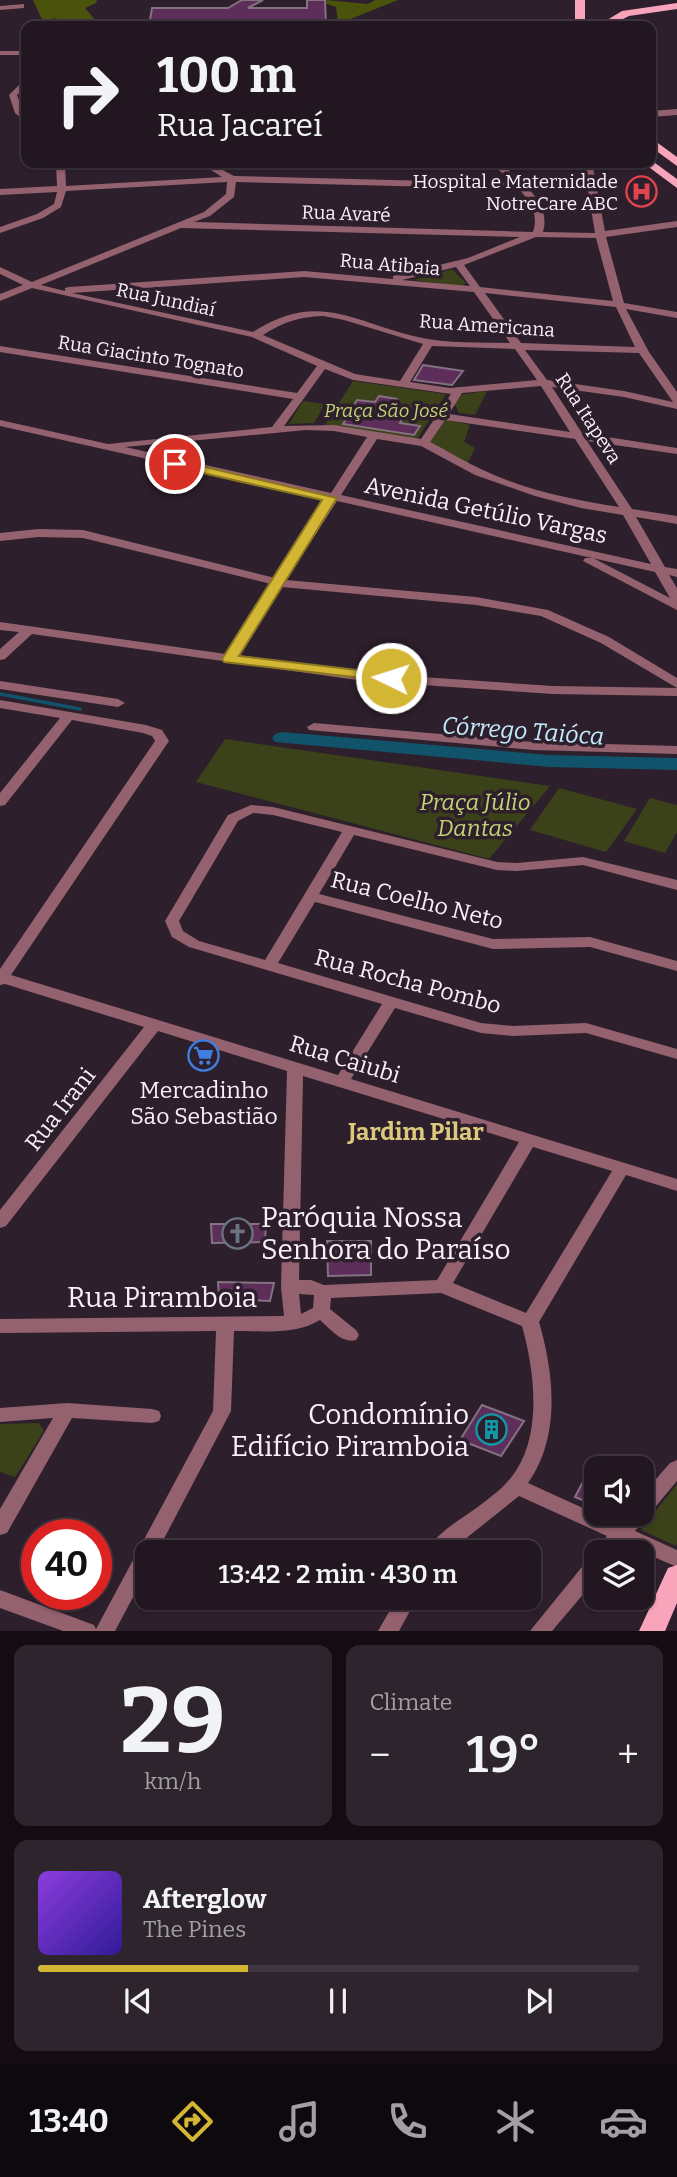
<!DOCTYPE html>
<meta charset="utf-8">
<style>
body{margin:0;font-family:Bitter,serif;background:#2e242e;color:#f1f3f6;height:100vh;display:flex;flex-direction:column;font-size:26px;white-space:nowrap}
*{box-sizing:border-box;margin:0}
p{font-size:23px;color:#a29fa5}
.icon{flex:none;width:38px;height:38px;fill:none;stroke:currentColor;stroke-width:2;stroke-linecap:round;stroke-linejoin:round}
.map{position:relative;height:1631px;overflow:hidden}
.details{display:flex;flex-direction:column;gap:14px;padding:14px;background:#130d12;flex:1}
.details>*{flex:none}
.banner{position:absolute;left:21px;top:21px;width:635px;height:147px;border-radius:14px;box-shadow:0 2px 5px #0004,0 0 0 2px #3f363f;background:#221721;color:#f1f3f6;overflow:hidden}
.buttons{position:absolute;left:584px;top:1456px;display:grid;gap:14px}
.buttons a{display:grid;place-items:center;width:70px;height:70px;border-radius:14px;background:#221721;box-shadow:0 2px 5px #0004,0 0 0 2px #3f363f;font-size:35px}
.speed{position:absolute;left:21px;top:1519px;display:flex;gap:14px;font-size:35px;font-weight:700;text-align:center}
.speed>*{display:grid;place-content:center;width:91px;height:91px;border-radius:50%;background:#221721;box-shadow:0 2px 5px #0004,0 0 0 2px #3f363f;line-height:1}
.speed .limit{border:10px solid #d22;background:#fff;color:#111}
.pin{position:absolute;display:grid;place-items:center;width:60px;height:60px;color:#fff;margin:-30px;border:4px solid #fff;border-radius:50%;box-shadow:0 2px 7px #0007}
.me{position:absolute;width:77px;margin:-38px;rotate:274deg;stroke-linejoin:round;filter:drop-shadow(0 0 5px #0008)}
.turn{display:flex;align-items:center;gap:24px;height:147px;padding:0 21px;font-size:32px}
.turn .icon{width:91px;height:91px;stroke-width:2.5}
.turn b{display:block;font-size:49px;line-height:60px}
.big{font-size:52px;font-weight:600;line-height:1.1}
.details .card{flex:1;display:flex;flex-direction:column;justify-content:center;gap:10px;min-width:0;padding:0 24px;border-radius:14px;background:#2e242e}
.details .dial{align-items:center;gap:0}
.dial b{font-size:91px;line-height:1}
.song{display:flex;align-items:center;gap:21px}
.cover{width:84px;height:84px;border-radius:10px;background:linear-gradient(135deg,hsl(270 70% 55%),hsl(250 70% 35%))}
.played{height:7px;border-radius:4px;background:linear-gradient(90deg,#d4b635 35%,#3f363f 35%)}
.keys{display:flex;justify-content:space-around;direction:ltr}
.heat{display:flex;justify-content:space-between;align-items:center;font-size:38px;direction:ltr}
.details .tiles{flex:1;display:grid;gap:14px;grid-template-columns:1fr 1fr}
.card:last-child{grid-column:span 2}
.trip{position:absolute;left:135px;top:1540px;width:406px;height:70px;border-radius:14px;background:#221721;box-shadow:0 2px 5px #0004,0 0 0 2px #3f363f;font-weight:600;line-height:70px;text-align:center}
.tab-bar{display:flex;height:112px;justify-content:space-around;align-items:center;background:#0e090d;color:#a29fa5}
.tab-bar .icon{width:49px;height:49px}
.tab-bar .active{color:#d4b635}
.tab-bar b{font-size:32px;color:#f1f3f6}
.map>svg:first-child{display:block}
.green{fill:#3b421a}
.forest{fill:#4a530b}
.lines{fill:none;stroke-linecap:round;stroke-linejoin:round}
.stream{stroke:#11536a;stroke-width:3.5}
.river{fill:#11536a;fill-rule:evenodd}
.building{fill:#5c2e59;stroke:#847282;stroke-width:2}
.minor{fill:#94616e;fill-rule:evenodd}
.major{fill:#f8a4ba;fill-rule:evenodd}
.route{fill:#d4b635;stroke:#8a7622;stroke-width:2}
.labels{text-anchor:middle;stroke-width:7;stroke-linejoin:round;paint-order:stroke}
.far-poi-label{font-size:19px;fill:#faf0f9;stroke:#2d1f2c;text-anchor:end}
.far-street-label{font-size:19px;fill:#faf0f9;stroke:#2d1f2c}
.far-park-label{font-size:19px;font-style:italic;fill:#c2d274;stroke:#2d1f2c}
.street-label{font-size:23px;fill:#faf0f9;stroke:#2d1f2c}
.park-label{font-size:23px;font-style:italic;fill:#c2d274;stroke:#2d1f2c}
.poi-label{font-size:23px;fill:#faf0f9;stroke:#2d1f2c}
.water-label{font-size:24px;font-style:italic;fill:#c1eafc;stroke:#2d1f2c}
.neighbourhood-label{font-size:24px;font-weight:bold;fill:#ddc97b;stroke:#2d1f2c}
.near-poi-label{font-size:28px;fill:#faf0f9;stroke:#2d1f2c;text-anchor:start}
.near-street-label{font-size:28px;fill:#faf0f9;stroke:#2d1f2c}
</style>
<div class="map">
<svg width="677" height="1631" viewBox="0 0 677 1631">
<rect width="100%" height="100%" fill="#2d1f2c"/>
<g class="green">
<path d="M452 269 466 283 462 286 414 280Z"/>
<path d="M353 381 446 394 417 439 325 425Z"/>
<path d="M487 391 475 415 459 413 454 403 459 395Z"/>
<path d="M303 401 325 404 314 423 289 424Z"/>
<path d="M445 419 470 425 464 442 475 448 467 464 429 443Z"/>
<path d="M225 739 550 786 489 859 196 782Z"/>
<path d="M559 788 637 809 606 852 530 830Z"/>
<path d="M650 798 677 805V832L665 853 624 841Z"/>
<path d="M39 1423 44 1431 15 1477 0 1472V1424Z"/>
<path d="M677 1484V1543L676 1546 641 1530Z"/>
</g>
<g class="forest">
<path d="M33 0H97L96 3 85 8 96 21 80 24 52 18 53 26H45Z"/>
<path d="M326 0 368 4 375 0H398L338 24 336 7 324 3Z"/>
</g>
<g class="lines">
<path class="stream" d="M0 694 80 709"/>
<path class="river" d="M282 732 550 755 677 758V770L550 767 275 742 272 738 275 734Z"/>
</g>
<g class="building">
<path d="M242 0H263L248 8H307V0H325L326 26H149L152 8H228Z"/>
<path d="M423 365 463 371 452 385 414 380Z"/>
<path d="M379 396 397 399 394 405 410 407 400 423 420 426 414 435 343 424 357 400 375 402Z"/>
<path d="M211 1224H266L265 1242 212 1243Z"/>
<path d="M327 1241H371V1275L328 1276Z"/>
<path d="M218 1282 274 1283 270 1301 219 1299Z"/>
<path d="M482 1405 524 1421 501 1456 460 1440Z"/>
<path d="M597 1455V1506L575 1497Z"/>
</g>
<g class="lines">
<g class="minor">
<path d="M24 4V8L0 10V6Z"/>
<rect x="0" y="51" width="26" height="4"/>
<path d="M26 78V86L17 95 23 112 26 115V122L15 113 9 95Z"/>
<path d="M677 109V115L651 117V111Z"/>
<path d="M56 163H65L66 186 222 177 200 163H210L234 176 513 183 491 163H501L524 184 587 185 583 163H592L605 231 677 221V227L606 237 624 303 677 312V318L626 309 649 352 677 392V409L624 397 552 387 582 433 677 448V454L587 441 632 509 677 516V524L636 517 665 567 677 569V577L669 575 677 588V610L583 561 585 558H593L670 598 655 572 337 501 286 580 476 597 548 610 609 637 677 678V688L601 643 541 616 476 605 282 587 238 655 364 673 553 686 677 688V696L553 694 364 681 32 634 5 659 0 660V649L19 632 0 630V622L226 654 271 584 83 538 38 537 0 541V533L38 529 83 530 275 578 327 499 0 426V420L108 444 272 427 293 399 0 352V346L297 393 317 366 252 337 32 288 0 301V294L23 285 0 274V267L32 282 204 212 226 194 227 182 66 191 61 207 43 218 0 233V227L37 214 54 204 57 192 0 195V189L57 186ZM236 182 519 189C530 202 539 214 533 232L194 222 210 216 234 197ZM529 189 588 191 595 233 543 232C548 214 540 202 529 189ZM181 228 520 237 468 258 393 276V279L304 271 69 287 65 288V291L41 285ZM536 237 596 238 613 301 480 287 464 265ZM456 267 470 286 402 280ZM304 277 474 292 510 343C480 342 448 344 418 337 353 322 318 290 253 332L72 293ZM485 293 616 307 635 347 521 343ZM323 316 344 320 423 344 400 381 355 374 263 335C283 322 299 317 323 316ZM432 346 515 349 537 380 450 388 410 382ZM525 350 639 353 673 402 624 391 547 380ZM325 369 353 380 451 394 421 439 334 425 284 426ZM541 386 570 432 449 414 462 393ZM445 420 575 439 619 507C573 500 525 490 483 470 465 462 448 451 430 442ZM306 430 334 431 367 437 331 493 125 447ZM377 439 421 446 475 475 535 496 581 508 623 515 651 564 341 495Z"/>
<path d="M0 681 118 699 125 703 118 707 0 689Z"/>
<path d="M0 700 146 725 162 730 169 741 11 975 338 1075 382 1004 189 947 172 937 165 921 228 815 251 805 273 807 497 862 517 863 583 857 677 880V890L583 865 517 871 497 870 354 835 319 894 493 939 590 937 677 961V971L590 947 493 949 315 902 278 963 481 1023 513 1026 586 1023 677 1049V1059L586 1033 513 1036 481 1033 395 1008 351 1079 677 1179V1191L626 1175 539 1322C554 1373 561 1437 528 1483L618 1524 627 1514H642V1495L670 1463 677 1460V1481L635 1531 677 1550V1567L624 1544 618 1552 597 1553 599 1546 607 1536 519 1496 449 1552H427C436 1532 462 1519 479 1506 494 1495 508 1484 517 1469 542 1429 534 1369 522 1326L441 1293 331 1298 330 1309 356 1330 359 1335 356 1340C342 1344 330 1329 320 1320 296 1335 261 1331 234 1331L231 1411 157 1552H147V1571L115 1631H63L0 1608V1590L94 1625 96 1629 213 1411 216 1331 0 1333V1319L284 1316 281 1287 287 1071 158 1031 6 1226 0 1228V1210L144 1027 5 984 0 985V969L155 741 152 736 143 733 72 720 5 805 0 806V793L60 718 0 708ZM253 813 273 815 342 832 265 960 199 941 183 931 179 921 238 821ZM303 1076 519 1142 437 1280 324 1285 311 1280H299ZM533 1147 612 1171 526 1313 453 1283ZM299 1294 314 1295 313 1308 301 1314Z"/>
<path d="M314 723 534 742 677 746V754L534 750 309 730 307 727Z"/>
<path d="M67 1403 152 1409 159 1411 161 1416 159 1421 152 1423 72 1418 7 1533 0 1535V1509L53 1418 0 1422V1408Z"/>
<path d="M597 1555V1578L552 1631H530L590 1557Z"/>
<path d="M397 1598H417L399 1631H378Z"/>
</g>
<g class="major">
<rect x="575" y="0" width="10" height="26"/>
<path d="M677 3V9L629 16 609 26H597L622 11Z"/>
<path d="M651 138 677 157V166L651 147Z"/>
<path d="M651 160 677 179V188L646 165 645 163H651Z"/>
<path d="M677 1565V1603L665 1631H639L668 1568Z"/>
</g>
</g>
<path class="route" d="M175 460 337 498 239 656 391 674 399 678 397 682 224 662 222 659 322 500 171 466V461Z"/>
<defs>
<symbol id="hospital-ring" viewBox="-11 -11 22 22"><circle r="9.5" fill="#2d1f2c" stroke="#e0444e" stroke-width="1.5"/><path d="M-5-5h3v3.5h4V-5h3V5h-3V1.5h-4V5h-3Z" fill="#e0444e"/></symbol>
<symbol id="supermarket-ring" viewBox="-11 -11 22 22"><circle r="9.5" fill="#2d1f2c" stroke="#3f7fe0" stroke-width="1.5"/><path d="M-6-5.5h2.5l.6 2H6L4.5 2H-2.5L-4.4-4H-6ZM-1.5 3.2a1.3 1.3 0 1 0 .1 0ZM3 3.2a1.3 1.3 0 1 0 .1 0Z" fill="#3f7fe0"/></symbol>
<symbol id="church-ring" viewBox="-11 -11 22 22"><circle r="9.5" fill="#2d1f2c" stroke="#6b7280" stroke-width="1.5"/><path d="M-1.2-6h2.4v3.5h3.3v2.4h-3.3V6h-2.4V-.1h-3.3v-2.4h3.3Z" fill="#6b7280"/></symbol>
<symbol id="building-ring" viewBox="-11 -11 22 22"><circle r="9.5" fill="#2d1f2c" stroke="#0f9aa8" stroke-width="1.5"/><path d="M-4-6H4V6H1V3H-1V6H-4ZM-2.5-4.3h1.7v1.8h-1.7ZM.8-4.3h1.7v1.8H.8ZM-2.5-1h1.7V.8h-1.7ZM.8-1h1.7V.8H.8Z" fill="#0f9aa8"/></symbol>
</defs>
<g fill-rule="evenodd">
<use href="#hospital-ring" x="624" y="174" width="35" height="35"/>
<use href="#supermarket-ring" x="186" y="1038" width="35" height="35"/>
<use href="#church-ring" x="220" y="1216" width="35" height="35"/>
<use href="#building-ring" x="474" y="1412" width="35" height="35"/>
</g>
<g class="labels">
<g class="far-poi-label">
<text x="618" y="188">Hospital e Maternidade<tspan x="618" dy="22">NotreCare ABC</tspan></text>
</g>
<g class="far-street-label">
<text transform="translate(346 213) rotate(2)" y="7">Rua Avaré</text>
<text transform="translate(390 264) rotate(5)" y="7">Rua Atibaia</text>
<text transform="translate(166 299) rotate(12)" y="7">Rua Jundiaí</text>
<text transform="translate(487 325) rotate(4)" y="7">Rua Americana</text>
<text transform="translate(151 356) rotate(9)" y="7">Rua Giacinto Tognato</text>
<text transform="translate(589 418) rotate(57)" y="7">Rua Itapeva</text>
</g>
<g class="far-park-label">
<text x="386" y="417">Praça São José</text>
</g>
<g class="street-label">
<text transform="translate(486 510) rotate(12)" y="8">Avenida Getúlio Vargas</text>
<text transform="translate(417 900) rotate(14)" y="8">Rua Coelho Neto</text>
<text transform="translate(408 981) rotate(15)" y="8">Rua Rocha Pombo</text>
<text transform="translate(345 1059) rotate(17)" y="8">Rua Caiubi</text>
<text transform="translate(60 1109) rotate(-52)" y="8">Rua Irani</text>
</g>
<g class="park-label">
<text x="475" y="810">Praça Júlio<tspan x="475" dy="26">Dantas</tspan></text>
</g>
<g class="poi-label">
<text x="204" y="1098">Mercadinho<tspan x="204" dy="26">São Sebastião</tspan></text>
</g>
<g class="water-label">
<text transform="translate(523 731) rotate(4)" y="8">Córrego Taióca</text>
</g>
<g class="neighbourhood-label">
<text x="416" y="1140">Jardim Pilar</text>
</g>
<g class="near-poi-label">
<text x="261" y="1227">Paróquia Nossa<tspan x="261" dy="32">Senhora do Paraíso</tspan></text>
<text x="469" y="1424" text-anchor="end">Condomínio<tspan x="469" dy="32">Edifício Piramboia</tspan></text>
</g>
<g class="near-street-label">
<text x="162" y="1307">Rua Piramboia</text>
</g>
</g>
</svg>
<div class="buttons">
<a><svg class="icon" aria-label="sound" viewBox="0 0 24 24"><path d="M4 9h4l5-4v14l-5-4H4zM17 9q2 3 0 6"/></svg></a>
<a><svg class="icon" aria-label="layers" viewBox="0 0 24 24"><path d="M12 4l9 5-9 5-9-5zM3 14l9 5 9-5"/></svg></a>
</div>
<div class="speed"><div class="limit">40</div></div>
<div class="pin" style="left:175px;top:464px;background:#d93025"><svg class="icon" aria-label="arrive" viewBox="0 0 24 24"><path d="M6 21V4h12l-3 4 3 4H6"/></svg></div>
<svg class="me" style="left:391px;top:678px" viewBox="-20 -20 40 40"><circle r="17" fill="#d4b635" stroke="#fff" stroke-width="3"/><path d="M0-11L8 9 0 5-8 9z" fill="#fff"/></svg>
<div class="trip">13:42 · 2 min · 430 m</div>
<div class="banner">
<div class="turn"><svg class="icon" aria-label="right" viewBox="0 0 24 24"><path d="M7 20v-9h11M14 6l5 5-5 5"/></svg><div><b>100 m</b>Rua Jacareí</div></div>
</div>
</div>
<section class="details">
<div class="tiles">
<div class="card dial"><b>29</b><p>km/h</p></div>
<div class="card"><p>Climate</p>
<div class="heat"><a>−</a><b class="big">19°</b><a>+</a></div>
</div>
<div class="card">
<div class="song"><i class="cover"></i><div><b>Afterglow</b><p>The Pines</p></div></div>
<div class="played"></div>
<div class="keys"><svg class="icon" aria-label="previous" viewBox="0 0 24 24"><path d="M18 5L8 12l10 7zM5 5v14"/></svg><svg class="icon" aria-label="pause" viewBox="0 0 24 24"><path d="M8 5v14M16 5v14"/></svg><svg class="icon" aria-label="next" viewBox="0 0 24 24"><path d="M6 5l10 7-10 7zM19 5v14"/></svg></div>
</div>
</div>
</section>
<nav class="tab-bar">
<b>13:40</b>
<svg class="icon active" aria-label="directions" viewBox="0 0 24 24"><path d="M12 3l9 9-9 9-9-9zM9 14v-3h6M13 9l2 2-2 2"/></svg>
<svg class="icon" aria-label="music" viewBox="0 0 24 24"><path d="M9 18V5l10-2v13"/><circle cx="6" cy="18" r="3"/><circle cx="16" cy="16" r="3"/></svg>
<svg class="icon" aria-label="phone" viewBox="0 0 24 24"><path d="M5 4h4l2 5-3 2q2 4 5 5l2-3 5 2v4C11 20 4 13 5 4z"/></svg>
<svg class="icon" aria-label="climate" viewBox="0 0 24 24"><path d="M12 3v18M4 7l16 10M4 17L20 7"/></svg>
<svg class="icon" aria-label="car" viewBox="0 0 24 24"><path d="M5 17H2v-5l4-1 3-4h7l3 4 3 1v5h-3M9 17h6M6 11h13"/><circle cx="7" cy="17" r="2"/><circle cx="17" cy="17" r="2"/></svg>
</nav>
